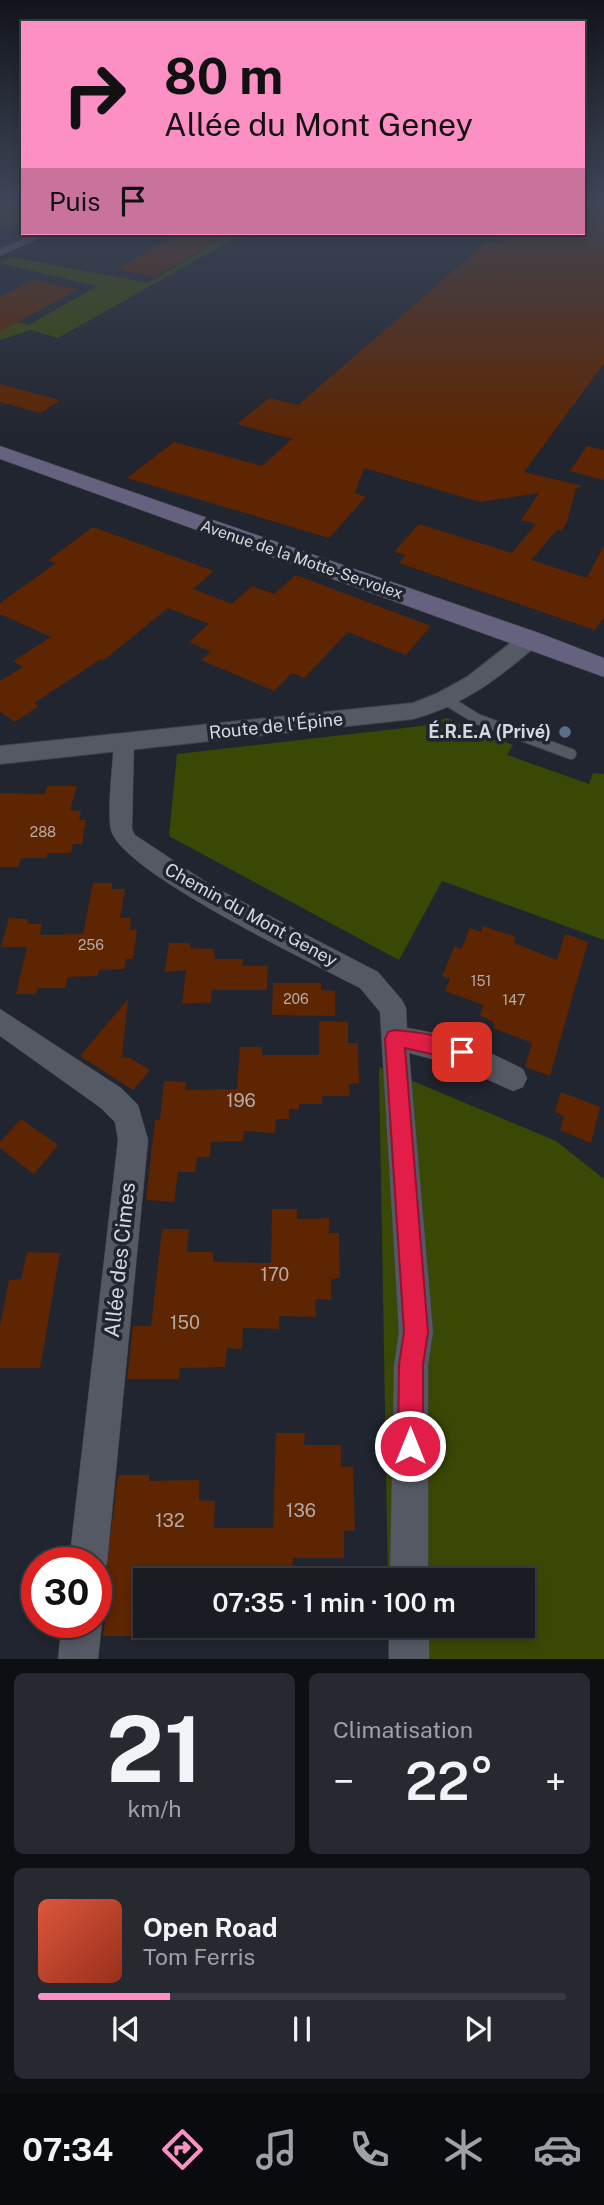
<!DOCTYPE html>
<html lang="fr">
<meta charset="utf-8">
<style>
body{margin:0;font-family:"Public Sans",sans-serif;background:#262930;color:#f1f3f6;height:100vh;display:flex;flex-direction:column;font-size:26px;white-space:nowrap}
*{box-sizing:border-box;margin:0}
p{font-size:23px;color:#9fa1a6}
.icon{flex:none;width:38px;height:38px;fill:none;stroke:currentColor;stroke-width:2;stroke-linecap:round;stroke-linejoin:round}
.map{position:relative;height:1659px;overflow:hidden}
.drawer{display:flex;flex-direction:column;gap:14px;padding:14px;background:#0e0f13;flex:1}
.drawer>*{flex:none}
.hud{position:absolute;left:21px;top:21px;width:564px;height:214px;border-radius:0px;box-shadow:0 4px 10px #0003,0 0 0 2px #373a41;background:#fc8fc3;color:#111;overflow:hidden}
.speed{position:absolute;left:21px;top:1547px;display:flex;gap:14px;font-size:35px;font-weight:700;text-align:center}
.speed>*{display:grid;place-content:center;width:91px;height:91px;border-radius:50%;background:#191c23;box-shadow:0 4px 10px #0003,0 0 0 2px #373a41;line-height:1}
.speed .limit{border:10px solid #d22;background:#fff;color:#111}
.pin{position:absolute;display:grid;place-items:center;width:60px;height:60px;color:#fff;margin:-30px;border-radius:14px;box-shadow:0 4px 10px #0006}
.me{position:absolute;width:77px;margin:-38px;rotate:0deg;stroke-linejoin:round;filter:drop-shadow(0 0 5px #0008)}
.turn{display:flex;align-items:center;gap:24px;height:147px;padding:0 28px;font-size:32px}
.turn .icon{width:91px;height:91px;stroke-width:2.5}
.turn b{display:block;font-size:49px;line-height:60px}
.then{display:flex;align-items:center;height:66px;padding:0 28px;background:#0003;gap:14px;font-size:26px}
.big{font-size:52px;font-weight:600;line-height:1.1}
.drawer .widget{flex:1;display:flex;flex-direction:column;justify-content:center;gap:10px;min-width:0;padding:0 24px;border-radius:10px;background:#262930}
.drawer .dial{align-items:center;gap:0}
.dial b{font-size:91px;line-height:1}
.song{display:flex;align-items:center;gap:21px}
.cover{width:84px;height:84px;border-radius:10px;background:linear-gradient(135deg,hsl(10 70% 55%),hsl(10 70% 35%))}
.played{height:7px;border-radius:4px;background:linear-gradient(90deg,#fc8fc3 25%,#373a41 25%)}
.keys{display:flex;justify-content:space-around;direction:ltr}
.heat{display:flex;justify-content:space-between;align-items:center;font-size:38px;direction:ltr}
.drawer .tiles{flex:1;display:grid;gap:14px;grid-template-columns:1fr 1fr}
.widget:last-child{grid-column:span 2}
.trip{position:absolute;left:133px;top:1568px;width:402px;height:70px;border-radius:0px;background:#191c23;box-shadow:0 4px 10px #0003,0 0 0 2px #373a41;font-weight:600;line-height:70px;text-align:center}
.tabs{display:flex;height:112px;justify-content:space-around;align-items:center;background:#0a0b0e;color:#9fa1a6}
.tabs .icon{width:49px;height:49px}
.tabs .on{color:#fc8fc3}
.tabs b{font-size:32px;color:#f1f3f6}
.map>svg:first-child{display:block}
.green{fill:#3a4805}
.building{fill:#5d2502}
.lines{fill:none;stroke-linecap:round;stroke-linejoin:round}
.service-casing{stroke:#40434b;stroke-width:12}
.minor-casing{stroke:#40434b;stroke-width:1}
.tertiary-casing{stroke:#40434b;stroke-width:2}
.secondary-casing{stroke:#40434b;stroke-width:1}
.service{stroke:#545964;stroke-width:10}
.minor{fill:#545964;fill-rule:evenodd}
.tertiary{fill:#545964;fill-rule:evenodd}
.secondary{fill:#64627e;fill-rule:evenodd}
.route{fill:#e11d48;stroke:#92132f;stroke-width:2}
.service-dot{fill:#5c6f8a;stroke:#21252f;stroke-width:2.5}
.labels{text-anchor:middle;stroke-width:7;stroke-linejoin:round;paint-order:stroke}
.number-label{font-size:14px;fill:#b7aba7}
.far-street-label{font-size:16px;fill:#d5d8de;stroke:#21252f}
.street-label{font-size:18px;fill:#d5d8de;stroke:#21252f}
.poi-label{font-size:18px;font-weight:bold;fill:#d5d8de;stroke:#21252f;text-anchor:end}
.near-number-label{font-size:18px;fill:#b7aba7}
.near-street-label{font-size:21px;fill:#d5d8de;stroke:#21252f}
</style>
<div class="map">
<svg width="604" height="1659" viewBox="0 0 604 1659">
<rect width="100%" height="100%" fill="#21252f"/>
<g class="green">
<path d="M215 233 237 237 58 338 31 330 0 340V318L29 325 97 286 0 263 12 257 148 283 206 249 204 247 211 234Z"/>
<path d="M447 718 513 745 507 755 589 784 593 773 604 774V940L442 881 399 960 169 836 177 754 422 726Z"/>
<path d="M379 1067 556 1141 604 1179V1659H390L389 1626H523V1580H388Z"/>
</g>
<g class="building">
<path d="M0 202H23V222L10 228 0 225Z"/>
<path d="M583 202H604V363L524 472 583 486 576 488 567 522 561 531 557 530 531 560 587 578 604 545V617L595 630 399 563 406 555 394 552 419 524 512 553 536 524 521 520 539 493 480 502 364 468 355 493 366 497 329 538 127 478 174 442 262 466 292 439 237 424 269 398 298 405 488 241 497 243 509 233H583Z"/>
<path d="M182 233H232L155 277 116 269Z"/>
<path d="M34 280 78 289 0 332V297Z"/>
<path d="M0 384 60 400 41 413 0 402Z"/>
<path d="M587 446 604 450V480L570 471Z"/>
<path d="M93 527 214 571 193 589 232 604 252 586 274 594 296 575 431 626 406 655 348 632 304 678 292 673 274 691 201 660 211 652 189 642 209 624 168 608 104 660 101 659 34 703 39 706 15 722 0 712V681L23 667 13 661 51 637 0 614V603L56 563 48 560Z"/>
<path d="M47 786H77L70 810 81 811 79 820H86L82 844H73L71 853H48L46 858H21L18 867H0V793L45 794Z"/>
<path d="M93 883H113L111 889H125L120 918H131L130 930H137L133 959H126L124 969 99 970 97 976 68 977 65 988H38L36 994H16L27 947H1L9 918 28 919 27 924H42L40 935 83 934Z"/>
<path d="M483 926 516 937 514 943 557 960 565 934 588 942 550 1076 525 1067 532 1043 493 1028 494 1022 480 1016 483 1005 445 991 450 979 442 976 455 946 461 949 470 928 481 932Z"/>
<path d="M169 943H190V948L214 949 215 959H243L242 966H268L267 990H212L211 1002 182 1004 186 970 165 972Z"/>
<path d="M273 983H321V990L335 991V1016L272 1015Z"/>
<path d="M128 999 122 1057 130 1058 150 1070 133 1090 80 1056Z"/>
<path d="M319 1021 348 1022V1043H358L359 1083 349 1084 350 1096H322V1104H299V1109H289V1119H276L275 1133 244 1131 243 1141 211 1142 210 1157H197L195 1172H178L174 1202 146 1200 155 1120H160L164 1081 186 1082 185 1090 237 1089 240 1047H262V1055H319Z"/>
<path d="M561 1092 600 1107 591 1143 560 1130 564 1116 555 1112Z"/>
<path d="M21 1119 58 1145 34 1174 0 1148V1142Z"/>
<path d="M272 1209H297V1219L329 1218V1233H339L340 1278 331 1279V1300L315 1299 316 1317 279 1316V1329L243 1328 242 1349 227 1348 225 1367 180 1368 179 1379H127L133 1326H151L162 1229H189L187 1252H213V1262L271 1263Z"/>
<path d="M27 1252 60 1253 40 1368H0V1326L9 1280 21 1279Z"/>
<path d="M276 1433H305L304 1445H341V1466L353 1467 355 1530 344 1531V1558H293L292 1580H145V1636H103L105 1622 101 1614 118 1475H149V1481L199 1480V1500L215 1501 214 1528H273Z"/>
</g>
<g class="lines">
<defs>
<path id="service" d="M448 701 477 719 571 754"/>
<g id="minor">
<path d="M38 233H51L0 256V249Z"/>
<path d="M124 735 131 737 134 742 132 829 135 835 212 886 378 972 402 1000 406 1008 407 1028C448 1034 486 1050 523 1069L527 1078 523 1087 513 1091 455 1065 409 1053 433 1332 428 1365V1580H390L394 1365 399 1332 380 1012 360 988C311 962 130 876 112 833 106 819 113 761 114 742L117 737Z"/>
<path d="M0 1009 121 1088 138 1105 148 1140 107 1563 102 1577 96 1579V1563H69L118 1140 115 1122 101 1108 0 1036Z"/>
<path d="M96 1609 102 1622 98 1659H58L62 1622H96Z"/>
<rect x="389" y="1626" width="40" height="33"/>
</g>
<path id="tertiary" d="M530 632 538 634 542 639 538 644C499 678 464 705 413 719L0 764V746L413 703 438 693 467 677 522 634Z"/>
<path id="secondary" d="M0 446 539 633 604 658V677L0 459Z"/>
</defs>
<use href="#service" class="service-casing"/>
<use href="#minor" class="minor-casing"/>
<use href="#tertiary" class="tertiary-casing"/>
<use href="#secondary" class="secondary-casing"/>
<use href="#service" class="service"/>
<use href="#minor" class="minor"/>
<use href="#tertiary" class="tertiary"/>
<use href="#secondary" class="secondary"/>
</g>
<linearGradient id="sky" x2="0" y2="1"><stop stop-color="#12141a"/><stop offset="0.46" stop-color="#3d4658"/><stop offset="1" stop-color="#3d4658" stop-opacity="0"/></linearGradient>
<rect width="604" height="435" fill="url(#sky)"/>
<path class="route" d="M394 1030C420 1032 445 1036 469 1046L472 1052 469 1058 462 1061 405 1048 428 1332 423 1365V1446L419 1455 410 1458 401 1455 398 1446 399 1365 404 1332 385 1039 388 1032Z"/>
<circle class="service-dot" cx="565" cy="732" r="7"/>
<g class="labels">
<g class="number-label">
<text x="43" y="837">288</text>
<text x="91" y="950">256</text>
<text x="481" y="986">151</text>
<text x="296" y="1004">206</text>
<text x="514" y="1005">147</text>
</g>
<g class="far-street-label">
<text transform="translate(302 559) rotate(19)" y="6">Avenue de la Motte-Servolex</text>
</g>
<g class="street-label">
<text transform="translate(276 726) rotate(-6)" y="6">Route de l'Épine</text>
<text transform="translate(251 915) rotate(29)" y="6">Chemin du Mont Geney</text>
</g>
<g class="poi-label">
<text x="551" y="738">É.R.E.A (Privé)</text>
</g>
<g class="near-number-label">
<text x="241" y="1107">196</text>
<text x="275" y="1281">170</text>
<text x="185" y="1329">150</text>
<text x="301" y="1517">136</text>
<text x="170" y="1527">132</text>
</g>
<g class="near-street-label">
<text transform="translate(120 1260) rotate(-84)" y="7">Allée des Cimes</text>
</g>
</g>
</svg>
<div class="speed"><div class="limit">30</div></div>
<div class="pin" style="left:462px;top:1052px;background:#d93025"><svg class="icon" aria-label="arrive" viewBox="0 0 24 24"><path d="M6 21V4h12l-3 4 3 4H6"/></svg></div>
<svg class="me" style="left:410px;top:1446px" viewBox="-20 -20 40 40"><circle r="17" fill="#e11d48" stroke="#fff" stroke-width="3"/><path d="M0-11L8 9 0 5-8 9z" fill="#fff"/></svg>
<div class="trip">07:35 · 1 min · 100 m</div>
<div class="hud">
<div class="turn"><svg class="icon" aria-label="right" viewBox="0 0 24 24"><path d="M7 20v-9h11M14 6l5 5-5 5"/></svg><div><b>80 m</b>Allée du Mont Geney</div></div>
<div class="then">Puis<svg class="icon" aria-label="arrive" viewBox="0 0 24 24"><path d="M6 21V4h12l-3 4 3 4H6"/></svg></div>
</div>
</div>
<section class="drawer">
<div class="tiles">
<div class="widget dial"><b>21</b><p>km/h</p></div>
<div class="widget"><p>Climatisation</p>
<div class="heat"><a>−</a><b class="big">22°</b><a>+</a></div>
</div>
<div class="widget">
<div class="song"><i class="cover"></i><div><b>Open Road</b><p>Tom Ferris</p></div></div>
<div class="played"></div>
<div class="keys"><svg class="icon" aria-label="previous" viewBox="0 0 24 24"><path d="M18 5L8 12l10 7zM5 5v14"/></svg><svg class="icon" aria-label="pause" viewBox="0 0 24 24"><path d="M8 5v14M16 5v14"/></svg><svg class="icon" aria-label="next" viewBox="0 0 24 24"><path d="M6 5l10 7-10 7zM19 5v14"/></svg></div>
</div>
</div>
</section>
<nav class="tabs">
<b>07:34</b>
<svg class="icon on" aria-label="directions" viewBox="0 0 24 24"><path d="M12 3l9 9-9 9-9-9zM9 14v-3h6M13 9l2 2-2 2"/></svg>
<svg class="icon" aria-label="music" viewBox="0 0 24 24"><path d="M9 18V5l10-2v13"/><circle cx="6" cy="18" r="3"/><circle cx="16" cy="16" r="3"/></svg>
<svg class="icon" aria-label="phone" viewBox="0 0 24 24"><path d="M5 4h4l2 5-3 2q2 4 5 5l2-3 5 2v4C11 20 4 13 5 4z"/></svg>
<svg class="icon" aria-label="climate" viewBox="0 0 24 24"><path d="M12 3v18M4 7l16 10M4 17L20 7"/></svg>
<svg class="icon" aria-label="car" viewBox="0 0 24 24"><path d="M5 17H2v-5l4-1 3-4h7l3 4 3 1v5h-3M9 17h6M6 11h13"/><circle cx="7" cy="17" r="2"/><circle cx="17" cy="17" r="2"/></svg>
</nav>
